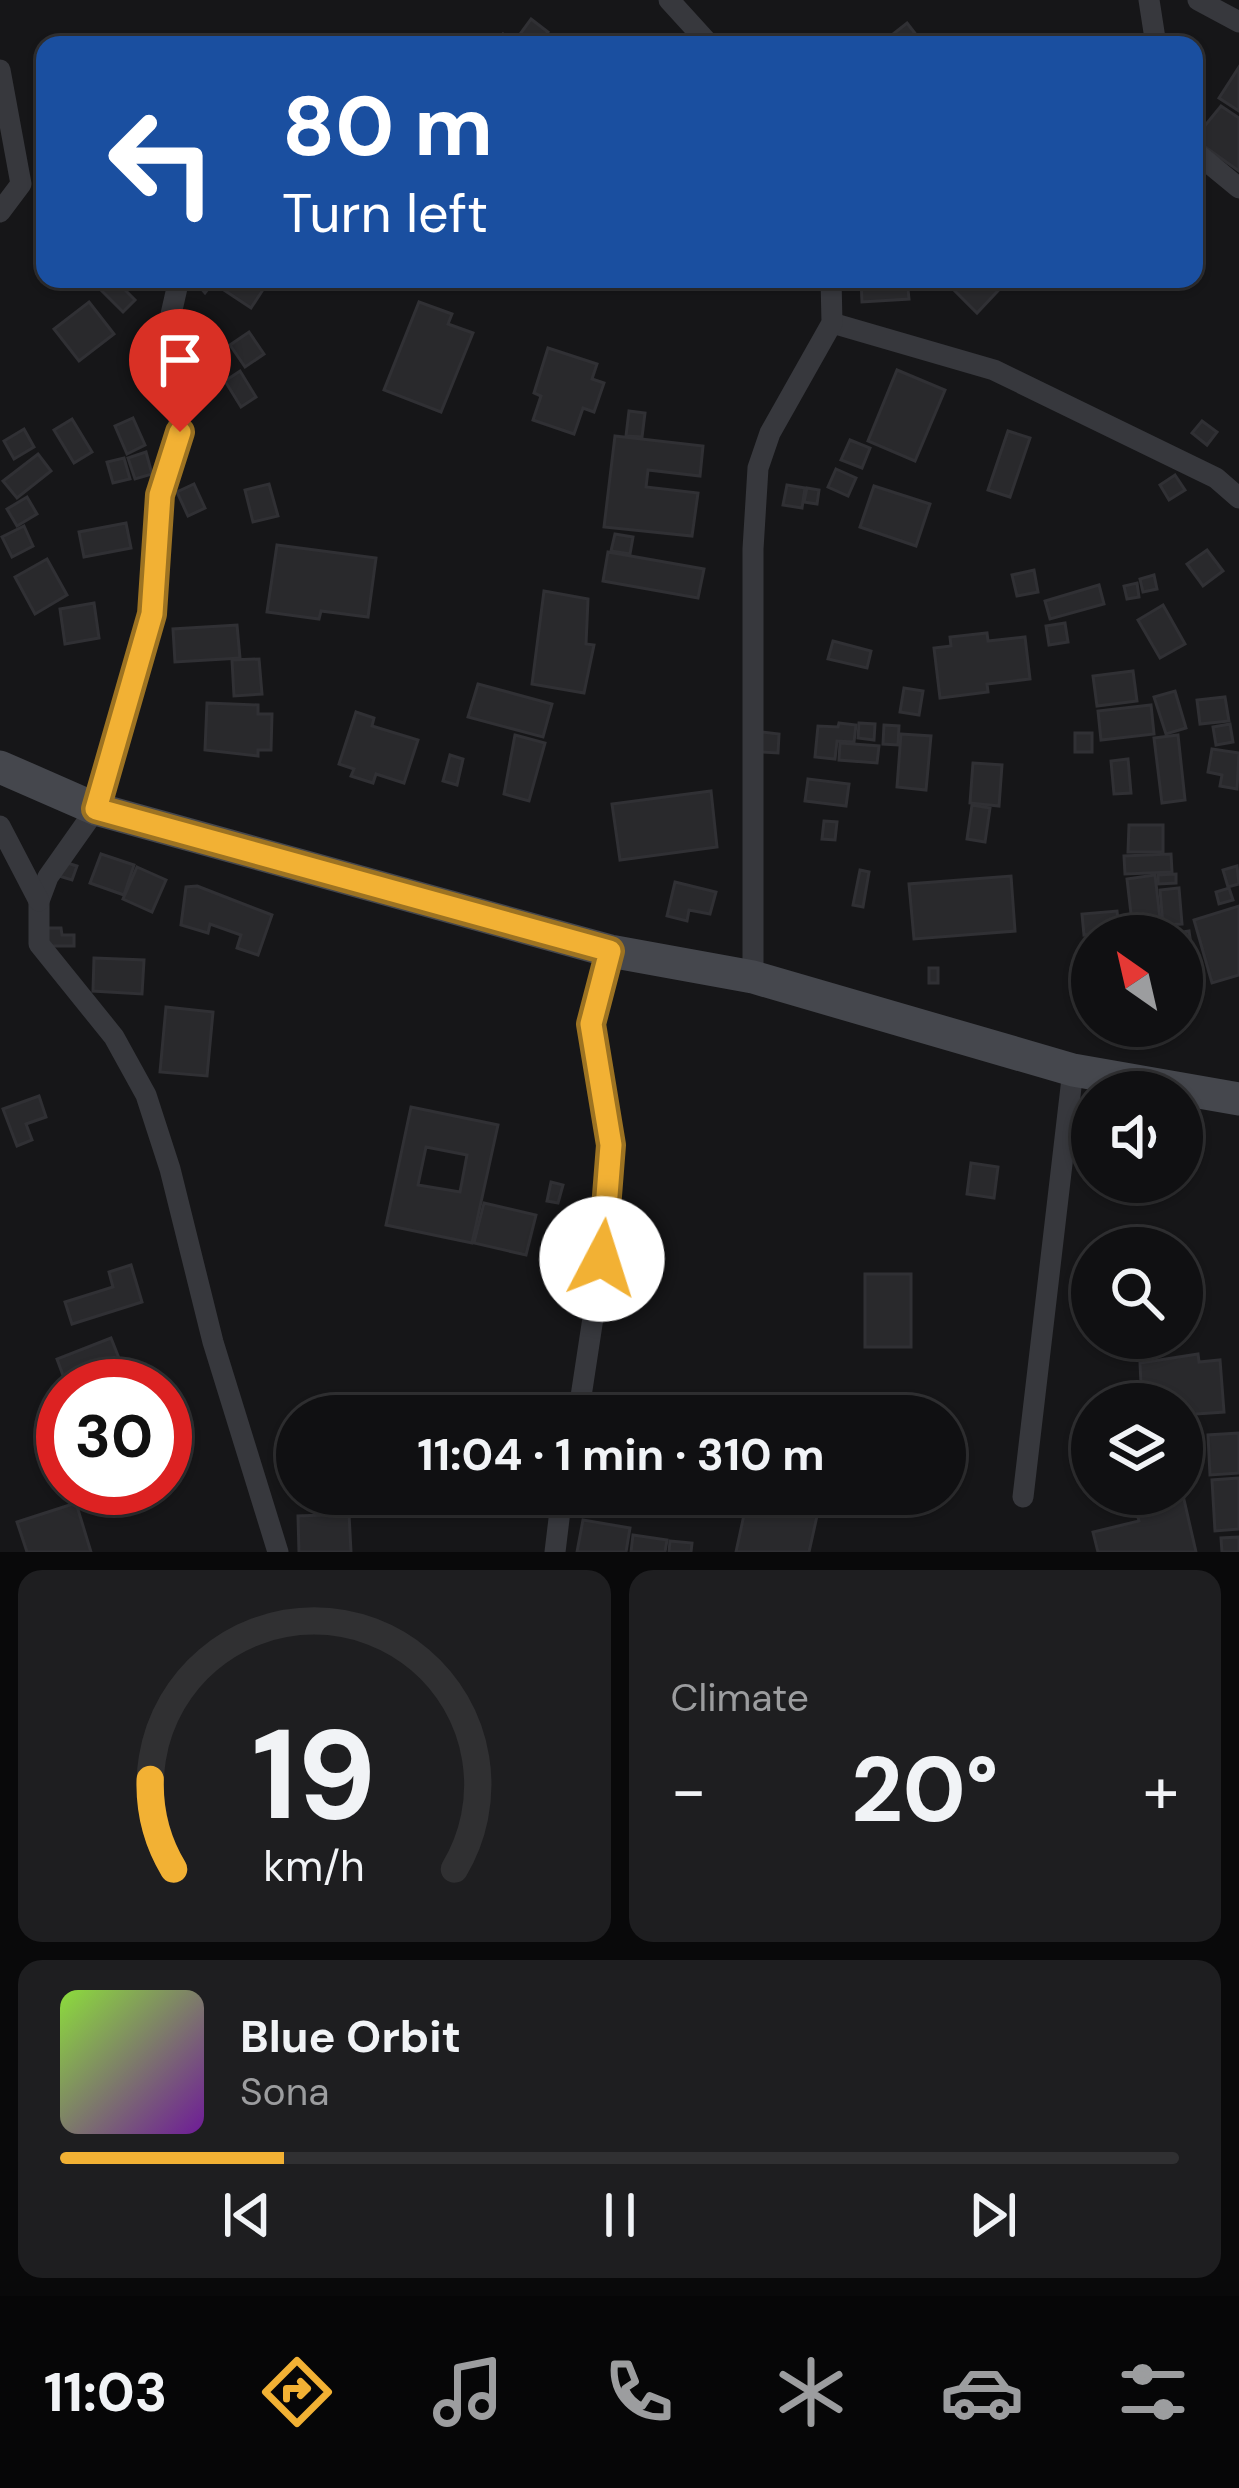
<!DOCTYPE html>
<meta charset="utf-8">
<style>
body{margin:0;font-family:"DM Sans",sans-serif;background:#1e1e20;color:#f1f3f6;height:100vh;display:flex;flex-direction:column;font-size:45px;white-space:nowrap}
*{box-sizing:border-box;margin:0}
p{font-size:39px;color:#9c9d9f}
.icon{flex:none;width:66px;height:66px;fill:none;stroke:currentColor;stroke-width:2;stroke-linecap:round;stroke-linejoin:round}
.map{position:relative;height:1552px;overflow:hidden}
.panel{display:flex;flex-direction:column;gap:18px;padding:18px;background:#09090a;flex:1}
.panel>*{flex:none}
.guide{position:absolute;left:36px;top:36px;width:1167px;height:252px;border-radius:24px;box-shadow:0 3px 9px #0004,0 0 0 3px #303032;background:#1a4fa0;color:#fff;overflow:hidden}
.needle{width:78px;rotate:326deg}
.fabs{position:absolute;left:1071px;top:915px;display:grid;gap:24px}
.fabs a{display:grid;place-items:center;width:132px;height:132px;border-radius:50%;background:#101012;box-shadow:0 3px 9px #0004,0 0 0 3px #303032;font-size:60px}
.speed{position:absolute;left:36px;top:1359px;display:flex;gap:24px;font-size:60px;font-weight:700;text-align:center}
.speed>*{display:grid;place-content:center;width:156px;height:156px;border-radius:50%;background:#101012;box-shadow:0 3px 9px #0004,0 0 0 3px #303032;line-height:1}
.speed .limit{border:18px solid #d22;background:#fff;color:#111}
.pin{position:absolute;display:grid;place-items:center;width:102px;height:102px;color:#fff;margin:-123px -51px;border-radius:50% 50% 50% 0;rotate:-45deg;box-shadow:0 0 12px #0007}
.pin .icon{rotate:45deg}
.me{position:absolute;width:132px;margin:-66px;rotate:5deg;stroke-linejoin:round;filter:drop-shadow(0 0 9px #0008)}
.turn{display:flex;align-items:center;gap:42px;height:252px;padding:0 48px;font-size:54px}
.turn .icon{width:156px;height:156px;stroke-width:2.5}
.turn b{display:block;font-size:84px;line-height:102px}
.big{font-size:90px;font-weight:700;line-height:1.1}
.panel .tile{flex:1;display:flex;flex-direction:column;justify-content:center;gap:18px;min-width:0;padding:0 42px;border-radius:24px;background:#1e1e20}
.panel .dial{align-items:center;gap:0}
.dial svg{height:312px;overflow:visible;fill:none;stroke:#303032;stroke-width:7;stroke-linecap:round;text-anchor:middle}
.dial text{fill:#f1f3f6;stroke:none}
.song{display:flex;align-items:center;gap:36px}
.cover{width:144px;height:144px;border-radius:18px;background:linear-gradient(135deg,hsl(90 70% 55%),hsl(280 70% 35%))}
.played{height:12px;border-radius:6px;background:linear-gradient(90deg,#f2b134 20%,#303032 20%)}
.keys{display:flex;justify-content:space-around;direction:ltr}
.heat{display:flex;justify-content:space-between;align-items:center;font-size:66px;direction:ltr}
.panel .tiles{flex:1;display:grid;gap:18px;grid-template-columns:1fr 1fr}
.tile:last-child{grid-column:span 2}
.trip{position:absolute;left:276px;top:1395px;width:690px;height:120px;border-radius:60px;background:#101012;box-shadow:0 3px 9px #0004,0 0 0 3px #303032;font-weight:700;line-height:120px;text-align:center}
.tabs{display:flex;height:192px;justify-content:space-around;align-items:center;background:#060607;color:#9c9d9f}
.tabs .icon{width:84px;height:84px}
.tabs .current{color:#f2b134}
.tabs b{font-size:54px;color:#f1f3f6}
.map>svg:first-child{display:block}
.building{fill:#29292c;stroke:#303034;stroke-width:3;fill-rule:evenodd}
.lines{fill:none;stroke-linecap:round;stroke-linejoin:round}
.street{stroke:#37383d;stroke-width:21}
.secondary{stroke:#45474d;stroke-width:33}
.route-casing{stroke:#9d7322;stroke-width:30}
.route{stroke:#f2b134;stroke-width:21}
</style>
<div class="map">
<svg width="1239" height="1552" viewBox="0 0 1239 1552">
<rect width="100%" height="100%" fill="#161618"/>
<g class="building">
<path d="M531 19 548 32 538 45H520L515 41Z"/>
<path d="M907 23 924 45H893L888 38Z"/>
<path d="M503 34 518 45H494Z"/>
<path d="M1239 67V111L1219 98Z"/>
<path d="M1221 106 1239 118V171L1194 139Z"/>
<path d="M104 279H114L135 300 123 312 97 286Z"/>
<path d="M193 279H216L205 293Z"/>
<path d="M223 279H250L264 288 251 308 218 286Z"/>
<path d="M861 279H907L909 299 862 302Z"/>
<path d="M943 279H1009L977 313Z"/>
<path d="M89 302 114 334 79 361 54 329Z"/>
<path d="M419 302 452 314 448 324 473 333 441 412 384 390Z"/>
<path d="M249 332 264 354 245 367 230 345Z"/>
<path d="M197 336 219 378 199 388 178 346Z"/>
<path d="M548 348 597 364 592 379 604 383 594 412 583 408 574 434 533 420 541 396 534 393Z"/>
<path d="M897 370 945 390 915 461 868 441Z"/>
<path d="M240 371 256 397 241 407 225 381Z"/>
<path d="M629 411 645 413 642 437 626 436Z"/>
<path d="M133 418 145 445 127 454 115 426Z"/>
<path d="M72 419 92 452 74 463 54 430Z"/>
<path d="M1202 421 1217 432 1207 445 1192 433Z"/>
<path d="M24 429 34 447 14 459 4 441Z"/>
<path d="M1008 431 1030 438 1010 497 988 490Z"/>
<path d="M615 436 703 446 700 476 648 470 646 487 698 493 692 536 604 527Z"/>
<path d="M850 440 870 448 862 468 841 460Z"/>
<path d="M146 452 152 474 135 479 128 458Z"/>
<path d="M38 454 51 471 17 498 3 481Z"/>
<path d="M124 458 130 479 113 483 107 462Z"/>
<path d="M836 469 856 478 848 496 828 487Z"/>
<path d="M1175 475 1185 490 1169 500 1160 485Z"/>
<path d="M194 484 205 508 188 516 177 492Z"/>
<path d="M269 484 278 516 253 522 245 490Z"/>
<path d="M787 485 805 488 802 508 783 505Z"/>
<path d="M874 486 930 504 916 546 860 527Z"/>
<path d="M807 488 819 490 817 504 804 502Z"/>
<path d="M27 497 37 514 17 526 7 509Z"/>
<path d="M126 523 131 548 84 557 79 532Z"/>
<path d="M24 526 33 546 12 557 2 537Z"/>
<path d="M615 534 633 537 630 554 611 551Z"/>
<path d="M277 545 376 558 368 617 321 611 319 619 267 612Z"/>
<path d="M1207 550 1223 571 1203 586 1187 564Z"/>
<path d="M608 552 704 569 698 598 603 581Z"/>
<path d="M47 559 67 595 35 614 15 577Z"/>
<path d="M1034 570 1038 592 1017 596 1012 575Z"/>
<path d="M1154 575 1157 589 1143 592 1140 579Z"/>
<path d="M1137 583 1139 597 1127 599 1124 586Z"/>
<path d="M1099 585 1104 604 1050 619 1045 601Z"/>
<path d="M544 591 588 599 586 644 594 645 584 693 532 684Z"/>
<path d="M94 603 99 638 65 644 60 609Z"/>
<path d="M1163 605 1185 644 1160 658 1138 620Z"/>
<path d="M1065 623 1068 642 1049 645 1046 626Z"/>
<path d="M237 625 240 658 175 662 173 629Z"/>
<path d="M987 633 988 641 1025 637 1030 679 987 684 988 692 940 698 934 648 951 646 950 637Z"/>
<path d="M833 641 871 651 867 668 828 659Z"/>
<path d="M259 659 262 694 234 696 232 660Z"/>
<path d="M1133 671 1137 701 1097 706 1093 676Z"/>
<path d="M478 684 552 704 543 737 468 717Z"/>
<path d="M904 688 923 691 919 715 900 712Z"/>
<path d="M1175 691 1186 728 1166 734 1154 697Z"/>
<path d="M1225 697 1229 721 1200 724 1197 700Z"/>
<path d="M207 703 258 705V714H272L271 750H258V756L205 750Z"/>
<path d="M1151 705 1154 734 1101 740 1098 711Z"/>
<path d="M356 712 374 718 372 726 418 740 404 783 376 774 373 783 351 776 354 769 339 764Z"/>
<path d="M839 723 856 725 854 742 837 741 835 759 815 757 818 726 838 727Z"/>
<path d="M859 723 875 724 874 740 858 738Z"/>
<path d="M1230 724 1233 742 1216 745 1213 727Z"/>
<path d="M884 725 899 726 898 745 883 744Z"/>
<path d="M761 732 779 734 778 753 760 752Z"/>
<rect x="1075" y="733" width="17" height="19"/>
<path d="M901 734 931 736 926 790 897 787Z"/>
<path d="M515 735 545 743 529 801 504 794Z"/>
<path d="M1178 735 1185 800 1162 803 1154 738Z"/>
<path d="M840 743 879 746 877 763 839 760Z"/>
<path d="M1212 749 1239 753 1237 789 1220 786 1222 775 1208 772Z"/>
<path d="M450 755 463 759 457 785 443 781Z"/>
<path d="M1128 759 1131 793 1114 794 1111 761Z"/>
<path d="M973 763 1002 765 999 806 970 803Z"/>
<path d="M808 779 849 784 846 806 805 801Z"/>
<path d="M711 791 717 847 620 860 612 804Z"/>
<path d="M972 805 990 808 985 842 967 839Z"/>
<path d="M824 821 837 822 835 840 822 839Z"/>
<path d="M1129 825H1163V852H1128Z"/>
<path d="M101 854 134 865 124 895 90 883Z"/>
<path d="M1171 854 1172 872 1125 874 1124 856Z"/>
<path d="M64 862 77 866 72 880 59 876Z"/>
<path d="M1237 866 1239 884 1228 887 1223 870Z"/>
<path d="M137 867 166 880 152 912 123 899Z"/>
<path d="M860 870 869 872 863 907 853 905Z"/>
<path d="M1176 874V883L1158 884V875Z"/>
<path d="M1155 875 1161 927 1133 931 1127 879Z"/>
<path d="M1011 876 1015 931 914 939 909 884Z"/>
<path d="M675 882 716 892 710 914 689 910 687 921 667 916Z"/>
<path d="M197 886 272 915 258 955 237 948 241 935 210 924 208 933 181 925 186 887Z"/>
<path d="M1179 888 1182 924 1163 925 1160 890Z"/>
<path d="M1229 888 1233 900 1219 904 1216 892Z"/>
<path d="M1239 906V975L1212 983 1194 920Z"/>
<path d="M1117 911 1119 931 1084 935 1082 914Z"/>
<path d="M44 928H61L62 935H74V946H45Z"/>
<path d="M1189 931 1193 958 1182 959V936H1158Z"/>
<path d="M94 958 144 960 142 994 93 991Z"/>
<path d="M1194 966 1198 997 1182 1000V968Z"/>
<rect x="929" y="968" width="9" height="15"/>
<path d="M166 1007 213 1012 207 1076 160 1072Z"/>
<path d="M39 1096 46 1117 26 1124 32 1140 17 1146 3 1109Z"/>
<path d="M411 1107 498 1125 472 1243 386 1225ZM426 1147 467 1155 460 1192 418 1185Z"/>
<path d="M971 1163 998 1167 994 1198 967 1194Z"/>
<path d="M551 1182 563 1185 558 1203 547 1201Z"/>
<path d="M484 1203 536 1215 526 1255 474 1243Z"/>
<path d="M131 1265 142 1302 72 1324 65 1302 113 1287 109 1272Z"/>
<rect x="865" y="1274" width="46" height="73"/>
<path d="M111 1338 130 1386H67L57 1359Z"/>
<path d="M1198 1354 1199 1362 1220 1360 1224 1412 1182 1415V1404H1142L1140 1363Z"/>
<path d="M1239 1433V1473L1210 1475 1208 1435Z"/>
<path d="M1239 1478V1529L1215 1531 1212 1480Z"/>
<path d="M1182 1491 1196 1552H1098L1093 1532 1139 1521 1132 1494Z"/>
<path d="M747 1501 817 1516 809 1552H736Z"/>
<path d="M76 1503 91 1552H27L17 1522Z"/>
<path d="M349 1514 351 1552H299L298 1516Z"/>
<path d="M583 1520 630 1528 626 1552H577Z"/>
<path d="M633 1535 667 1540 665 1552H631Z"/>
<path d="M1239 1537V1552H1222L1221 1538Z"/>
<path d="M670 1541 692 1543 691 1552H669Z"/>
</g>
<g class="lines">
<g class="street">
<path d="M669 0 710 45"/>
<path d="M1149 0 1156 45"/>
<path d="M1198 0 1239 22"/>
<path d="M0 70 21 184 0 212"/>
<path d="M1194 151 1239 188"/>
<path d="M179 279 169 323 180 432 160 495 152 614 96 809 48 877 39 901V944L114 1037 146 1095 170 1169 213 1342 278 1552"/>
<path d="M832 323 994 370 1216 478 1239 498"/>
<path d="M0 826 39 901"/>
<path d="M753 977V549L758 468 770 433 832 323 831 279"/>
<path d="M578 1416 602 1259 611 1145 591 1024 610 951"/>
<path d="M1023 1497 1073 1070"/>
<path d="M555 1552 562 1494"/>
</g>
<path class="secondary" d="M0 767 96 809 610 951 753 977 1073 1070 1239 1099"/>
</g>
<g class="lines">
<defs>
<path id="route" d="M180 432 160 495 152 614 96 809 610 951 591 1024 611 1145 602 1259"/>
</defs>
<use href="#route" class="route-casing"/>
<use href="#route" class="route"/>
</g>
</svg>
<div class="fabs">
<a><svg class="needle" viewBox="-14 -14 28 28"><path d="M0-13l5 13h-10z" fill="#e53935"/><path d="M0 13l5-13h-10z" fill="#9c9d9f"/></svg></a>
<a><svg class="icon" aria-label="sound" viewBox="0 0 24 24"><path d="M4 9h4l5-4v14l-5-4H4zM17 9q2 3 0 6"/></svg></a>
<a><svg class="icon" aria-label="search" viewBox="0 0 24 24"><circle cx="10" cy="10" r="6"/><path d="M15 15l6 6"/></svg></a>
<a><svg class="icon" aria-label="layers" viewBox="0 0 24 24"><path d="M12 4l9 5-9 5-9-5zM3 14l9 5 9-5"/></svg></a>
</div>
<div class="speed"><div class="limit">30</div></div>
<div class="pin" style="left:180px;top:432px;background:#d93025"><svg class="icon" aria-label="arrive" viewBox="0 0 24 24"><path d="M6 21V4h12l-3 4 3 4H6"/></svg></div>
<svg class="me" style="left:602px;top:1259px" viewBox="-20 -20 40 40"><circle r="19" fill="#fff"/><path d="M0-13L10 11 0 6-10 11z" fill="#f2b134"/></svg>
<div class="trip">11:04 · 1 min · 310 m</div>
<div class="guide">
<div class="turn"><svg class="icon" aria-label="left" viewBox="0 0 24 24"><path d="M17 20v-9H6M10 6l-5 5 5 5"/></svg><div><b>80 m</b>Turn left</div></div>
</div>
</div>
<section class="panel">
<div class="tiles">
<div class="tile dial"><svg viewBox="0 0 100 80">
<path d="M14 69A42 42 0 1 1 86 69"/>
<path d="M14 69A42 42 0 0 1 8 46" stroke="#f2b134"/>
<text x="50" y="56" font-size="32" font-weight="700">19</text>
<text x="50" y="72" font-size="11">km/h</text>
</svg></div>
<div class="tile"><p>Climate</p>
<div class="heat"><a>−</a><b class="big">20°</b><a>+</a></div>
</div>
<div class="tile">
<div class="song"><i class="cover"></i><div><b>Blue Orbit</b><p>Sona</p></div></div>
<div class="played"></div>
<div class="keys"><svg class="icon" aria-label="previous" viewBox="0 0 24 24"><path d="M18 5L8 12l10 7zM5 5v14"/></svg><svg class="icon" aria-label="pause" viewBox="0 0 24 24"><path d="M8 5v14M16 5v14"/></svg><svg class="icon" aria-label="next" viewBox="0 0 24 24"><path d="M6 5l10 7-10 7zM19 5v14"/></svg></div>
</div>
</div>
</section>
<nav class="tabs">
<b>11:03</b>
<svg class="icon current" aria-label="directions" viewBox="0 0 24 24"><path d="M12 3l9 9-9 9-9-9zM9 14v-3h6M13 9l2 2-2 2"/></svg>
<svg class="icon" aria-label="music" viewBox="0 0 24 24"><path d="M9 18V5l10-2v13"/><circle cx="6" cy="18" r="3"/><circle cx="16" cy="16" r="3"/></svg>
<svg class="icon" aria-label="phone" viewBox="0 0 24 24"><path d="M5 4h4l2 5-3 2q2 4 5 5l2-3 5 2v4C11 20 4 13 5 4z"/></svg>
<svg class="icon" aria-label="climate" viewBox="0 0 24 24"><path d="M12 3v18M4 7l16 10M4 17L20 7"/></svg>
<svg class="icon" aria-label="car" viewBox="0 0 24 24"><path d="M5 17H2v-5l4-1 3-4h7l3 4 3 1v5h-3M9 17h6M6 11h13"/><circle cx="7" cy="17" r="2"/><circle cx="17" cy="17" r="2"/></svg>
<svg class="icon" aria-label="filters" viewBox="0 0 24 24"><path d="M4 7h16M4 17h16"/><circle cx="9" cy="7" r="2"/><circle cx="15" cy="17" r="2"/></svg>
</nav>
